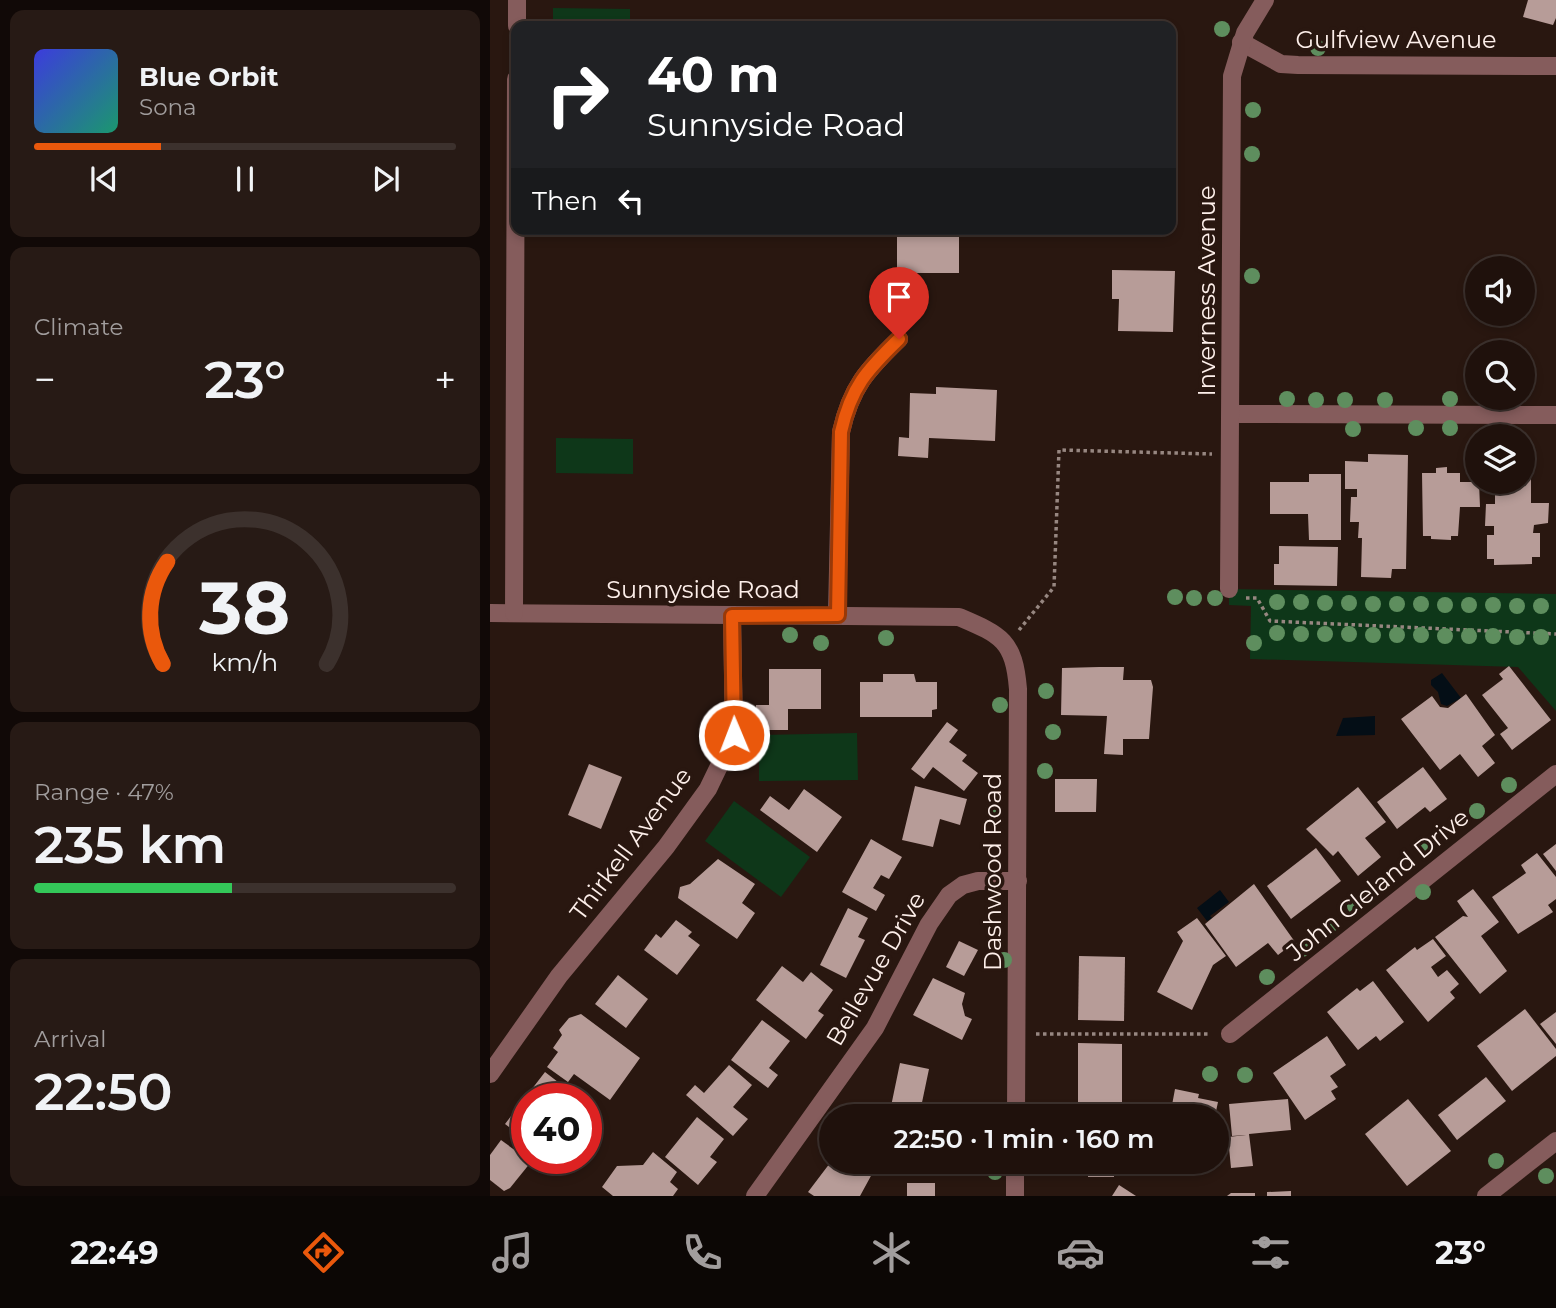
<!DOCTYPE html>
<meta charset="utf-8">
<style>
body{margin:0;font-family:Montserrat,sans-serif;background:#271a15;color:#f1f3f6;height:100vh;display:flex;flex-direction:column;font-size:26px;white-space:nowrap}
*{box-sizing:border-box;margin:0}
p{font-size:23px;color:#a19d9d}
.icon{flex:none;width:38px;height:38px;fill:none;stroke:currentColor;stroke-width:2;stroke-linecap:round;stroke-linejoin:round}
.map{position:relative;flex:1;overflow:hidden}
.details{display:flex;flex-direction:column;gap:10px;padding:10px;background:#110907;width:490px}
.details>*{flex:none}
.hud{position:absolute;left:21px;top:21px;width:665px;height:214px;border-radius:14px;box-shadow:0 4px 10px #0003,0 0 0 2px #3c312d;background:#202124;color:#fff;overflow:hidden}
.fabs{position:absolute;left:975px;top:256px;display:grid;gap:14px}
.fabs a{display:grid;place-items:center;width:70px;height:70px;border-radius:50%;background:#1f110c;box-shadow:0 4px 10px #0003,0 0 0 2px #3c312d;font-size:35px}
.speed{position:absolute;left:21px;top:1083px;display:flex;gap:14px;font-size:35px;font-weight:700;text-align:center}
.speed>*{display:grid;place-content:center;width:91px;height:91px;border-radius:50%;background:#1f110c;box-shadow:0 4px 10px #0003,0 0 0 2px #3c312d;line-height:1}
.speed .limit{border:10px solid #d22;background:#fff;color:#111}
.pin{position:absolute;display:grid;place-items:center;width:60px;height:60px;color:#fff;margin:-72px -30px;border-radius:50% 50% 50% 0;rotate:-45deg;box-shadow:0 0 7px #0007}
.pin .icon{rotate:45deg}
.me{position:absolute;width:77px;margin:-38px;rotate:359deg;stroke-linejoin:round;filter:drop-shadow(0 0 5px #0008)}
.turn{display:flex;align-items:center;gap:24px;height:147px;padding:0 21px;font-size:32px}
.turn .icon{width:91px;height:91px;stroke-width:2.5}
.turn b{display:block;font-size:49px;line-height:60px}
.then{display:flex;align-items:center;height:66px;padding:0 21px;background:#0003;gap:14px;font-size:26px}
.big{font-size:52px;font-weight:600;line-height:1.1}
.details .tile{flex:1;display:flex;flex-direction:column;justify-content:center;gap:10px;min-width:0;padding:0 24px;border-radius:14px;background:#271a15}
.details .dial{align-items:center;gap:0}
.dial svg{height:182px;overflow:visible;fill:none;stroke:#3c312d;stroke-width:7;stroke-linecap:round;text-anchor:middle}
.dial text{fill:#f1f3f6;stroke:none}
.song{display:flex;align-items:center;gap:21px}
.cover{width:84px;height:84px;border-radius:10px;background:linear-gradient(135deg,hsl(240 70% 55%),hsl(160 70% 35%))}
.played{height:7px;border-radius:4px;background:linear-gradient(90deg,#ea580c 30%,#3c312d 30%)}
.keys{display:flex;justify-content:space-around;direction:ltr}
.heat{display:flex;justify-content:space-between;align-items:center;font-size:38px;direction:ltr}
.charge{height:10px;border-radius:5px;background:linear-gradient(90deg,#34c759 47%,#3c312d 0)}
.trip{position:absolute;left:329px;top:1104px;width:410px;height:70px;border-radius:35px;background:#1f110c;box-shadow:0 4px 10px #0003,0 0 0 2px #3c312d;font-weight:600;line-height:70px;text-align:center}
.tab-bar{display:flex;height:112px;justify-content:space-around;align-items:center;background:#0c0705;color:#a19d9d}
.tab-bar .icon{width:49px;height:49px}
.tab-bar .selected{color:#ea580c}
.tab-bar b{font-size:32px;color:#f1f3f6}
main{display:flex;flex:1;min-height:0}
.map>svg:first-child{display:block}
.green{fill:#0e3719}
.water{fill:#040e16}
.building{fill:#b79c98}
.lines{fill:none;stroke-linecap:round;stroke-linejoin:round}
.path{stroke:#978781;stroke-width:3.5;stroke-dasharray:3.5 3.5;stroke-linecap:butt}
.minor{stroke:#855c5c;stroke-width:18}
.tree{fill:#5e8e5e}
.route-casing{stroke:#983908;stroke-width:18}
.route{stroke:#ea580c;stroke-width:12}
.labels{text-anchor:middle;stroke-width:7;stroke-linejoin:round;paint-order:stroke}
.street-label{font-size:24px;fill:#fdefea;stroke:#291710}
</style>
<main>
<section class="details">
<div class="tile">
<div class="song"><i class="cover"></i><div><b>Blue Orbit</b><p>Sona</p></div></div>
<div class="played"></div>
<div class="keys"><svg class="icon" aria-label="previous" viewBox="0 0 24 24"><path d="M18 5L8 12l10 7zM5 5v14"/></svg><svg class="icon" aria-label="pause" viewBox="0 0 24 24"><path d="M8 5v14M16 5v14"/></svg><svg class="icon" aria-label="next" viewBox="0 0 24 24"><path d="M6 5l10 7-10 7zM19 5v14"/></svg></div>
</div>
<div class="tile"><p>Climate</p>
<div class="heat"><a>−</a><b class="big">23°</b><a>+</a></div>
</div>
<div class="tile dial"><svg viewBox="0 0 100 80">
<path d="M14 69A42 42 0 1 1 86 69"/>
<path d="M14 69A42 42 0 0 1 16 24" stroke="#ea580c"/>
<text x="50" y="56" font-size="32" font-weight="700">38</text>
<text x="50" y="72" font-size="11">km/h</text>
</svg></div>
<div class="tile"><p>Range · 47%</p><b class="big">235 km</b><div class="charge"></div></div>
<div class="tile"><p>Arrival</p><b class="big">22:50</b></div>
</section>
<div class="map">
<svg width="1066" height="1196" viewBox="0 0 1066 1196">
<rect width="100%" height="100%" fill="#291710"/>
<g class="green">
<path d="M63 8 140 9V26H63Z"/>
<path d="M66 438 143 439V474L66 473Z"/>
<path d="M739 589 1066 594V711L1028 667 760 659 761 606 739 605Z"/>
<path d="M367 733 368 780 269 781V735Z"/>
<path d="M244 801 320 857 291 897 215 841Z"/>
</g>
<g class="water">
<path d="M952 673 971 698 957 706 951 704 948 692 941 685V680Z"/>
<path d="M885 716V735L846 736 853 718Z"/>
<path d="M730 890 739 902 720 916 722 918 717 921 707 908Z"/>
</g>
<g class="building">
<path d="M1038 0H1066V18L1063 25 1033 17Z"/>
<path d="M407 229 469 232V273H407Z"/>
<path d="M622 270 685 271 683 332 628 331 629 299H622Z"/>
<path d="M446 387 507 390 505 441 439 438 438 458 408 456 409 437 419 438 420 393 446 394Z"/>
<path d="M878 454 918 455 916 569H902L901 578 871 577 872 538H868L869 522H860L861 497H867V489H855V461L878 462Z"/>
<path d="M1032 463H1041V503H1059L1058 523 1044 525 1043 533H1050V557H1042V564L1004 565V559H997V535H1004V526H995L996 504H1005V481H1032Z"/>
<path d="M957 467V473H970V482H989L990 507H970L968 536H961V540L941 539V536H933L932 473H946V468Z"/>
<path d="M819 474H851V540H819L818 514H780V482H819Z"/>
<path d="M789 546 848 547 847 586 784 585V564H789Z"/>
<path d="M1019 666 1061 720 1022 750 1010 734 1018 728 992 695 1013 679 1009 674Z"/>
<path d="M609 667H634L633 680H661L663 687 659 739H633V755L614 754 617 716 571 715 572 668Z"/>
<path d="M279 669H331V709H298V730H266V705H279Z"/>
<path d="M393 674H424L426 682H447V709L442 710V717H370V682H393Z"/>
<path d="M976 694 1005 735 992 746 1005 763 988 777 970 754 950 770 911 719 942 696 950 707 958 708Z"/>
<path d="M457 722 468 730 459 742 477 755 472 761 488 773 474 791 443 767 434 779 421 769Z"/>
<path d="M99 764 132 777 111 829 78 815Z"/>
<path d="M933 767 957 799 940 812 935 807 907 829 887 802Z"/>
<path d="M565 779H607L606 812H565Z"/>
<path d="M425 786 477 799 470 825 450 819 443 847 412 840Z"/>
<path d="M868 787 896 822 875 838 891 857 868 876 848 851 843 856 816 829Z"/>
<path d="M314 789 352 817 327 852 270 810 280 796 299 810Z"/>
<path d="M381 839 412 857 399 879 391 875 383 888 395 895 386 911 352 892Z"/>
<path d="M1066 844V871L1053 854Z"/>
<path d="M826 848 851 881 801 919 777 886Z"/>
<path d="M1047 853 1066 877V899L1058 905 1063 912 1028 934 1002 897 1036 873 1031 865Z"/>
<path d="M228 859 265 884 252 903 265 913 247 939 188 898 190 887 200 884Z"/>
<path d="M764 884 805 942 788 955 778 943 746 967 715 924Z"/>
<path d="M983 889 1009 922 991 936 1017 971 990 994 945 937 973 916 978 917 967 901Z"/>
<path d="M358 908 378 918 368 937 375 940 356 978 330 965Z"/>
<path d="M707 918 736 956 723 965 702 1010 667 992 693 941 687 932Z"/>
<path d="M186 920 202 932 198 936 210 945 187 975 154 950 166 934 171 938Z"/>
<path d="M943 939 956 956 941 967 948 977 957 970 969 984 960 992 965 998 938 1022 896 970 925 947 927 950Z"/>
<path d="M469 941 488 950 474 976 456 967Z"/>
<path d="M589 956 635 957 634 1021 588 1020Z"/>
<path d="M292 966 313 982 321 972 343 990 328 1011 334 1015 316 1039 266 1000Z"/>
<path d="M128 975 158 999 136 1028 105 1004Z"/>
<path d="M443 978 475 993 472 1004 475 1016 482 1019 472 1040 423 1015Z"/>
<path d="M883 981 914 1022 890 1041 886 1036 868 1050 837 1012 867 988 870 991Z"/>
<path d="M1035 1009 1066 1049V1056L1022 1091 987 1046Z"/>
<path d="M1066 1012V1044L1050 1024Z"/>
<path d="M91 1014 150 1058 120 1100 84 1074 78 1082 57 1067 68 1052 63 1048 72 1035 69 1030 79 1018Z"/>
<path d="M272 1020 300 1041 279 1068 288 1075 278 1088 241 1060Z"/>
<path d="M837 1036 856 1065 840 1076 848 1087 841 1091 846 1099 815 1120 783 1073Z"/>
<path d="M588 1043 632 1044V1105L588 1104Z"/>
<path d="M410 1063 439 1069 430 1112 444 1116H399Z"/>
<path d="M239 1065 262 1085 243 1107 258 1119 243 1136 196 1095 205 1085 214 1093Z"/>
<path d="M55 1072 90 1099H37V1141L15 1124Z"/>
<path d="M996 1077 1016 1101 967 1140 948 1115Z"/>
<path d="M685 1089 709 1094 708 1098 728 1102 725 1116H680Z"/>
<path d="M798 1099 801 1130 759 1134 763 1166 741 1168 738 1137 756 1135 742 1136 739 1104Z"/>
<path d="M918 1099 961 1151 917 1186 875 1134Z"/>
<path d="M207 1117 234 1139 220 1157 227 1162 208 1185 175 1157Z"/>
<path d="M11 1140 41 1162 20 1188 14 1191 0 1180V1155Z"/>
<path d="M163 1152 187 1172 180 1182 188 1189 183 1196H123L112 1187 127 1166 153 1165Z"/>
<path d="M349 1162 388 1163 370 1196H324L318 1192 340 1163 346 1165Z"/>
<path d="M412 1162H436L434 1172 411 1168Z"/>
<rect x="598" y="1162" width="26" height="15"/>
<rect x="417" y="1183" width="28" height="13"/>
<path d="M629 1185 646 1196H622Z"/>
<path d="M801 1191V1196H777V1192Z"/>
<path d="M741 1193H765V1196H737Z"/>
</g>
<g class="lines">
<g class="path">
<path d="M756 598H767L780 621 1066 634"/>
<path d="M529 630 564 587 569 450 722 454"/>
<path d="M546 1034H721"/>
</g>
<g class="minor">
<path d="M27 26V0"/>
<path d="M751 42 791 64 808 65 1066 66"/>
<path d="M742 414 1066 415"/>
<path d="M739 589 742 76 755 33 775 0"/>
<path d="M0 613 469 617C511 635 524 640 528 689L526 1116"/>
<path d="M24 613 26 79"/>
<path d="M347 615 351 432C361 387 377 370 409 339"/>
<path d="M740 1034 1066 774"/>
<path d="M0 1074 69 976 176 847 218 789 244 735 242 616"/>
<path d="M265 1196 385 1028 439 924 459 895 473 885 488 881H528"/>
<path d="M525 1196V1162"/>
<path d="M996 1196 1066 1141"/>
</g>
</g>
<g class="tree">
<circle cx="732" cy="29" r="8"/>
<circle cx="828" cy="48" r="8"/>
<circle cx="763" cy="110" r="8"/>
<circle cx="762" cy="154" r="8"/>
<circle cx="762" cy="276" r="8"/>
<circle cx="797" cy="399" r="8"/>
<circle cx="960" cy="399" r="8"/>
<circle cx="826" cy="400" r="8"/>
<circle cx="855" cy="400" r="8"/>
<circle cx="895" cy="400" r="8"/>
<circle cx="926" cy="428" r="8"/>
<circle cx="960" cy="428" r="8"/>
<circle cx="863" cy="429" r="8"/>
<circle cx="685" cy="597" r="8"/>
<circle cx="704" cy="598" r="8"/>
<circle cx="725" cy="598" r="8"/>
<circle cx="787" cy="602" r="8"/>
<circle cx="811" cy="602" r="8"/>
<circle cx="835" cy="603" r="8"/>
<circle cx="859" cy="603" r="8"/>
<circle cx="883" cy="604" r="8"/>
<circle cx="907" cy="604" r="8"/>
<circle cx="931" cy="604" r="8"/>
<circle cx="955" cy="605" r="8"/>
<circle cx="979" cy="605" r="8"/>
<circle cx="1003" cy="605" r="8"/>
<circle cx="1027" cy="606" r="8"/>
<circle cx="1051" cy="606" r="8"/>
<circle cx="787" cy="633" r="8"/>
<circle cx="811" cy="634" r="8"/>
<circle cx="835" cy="634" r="8"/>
<circle cx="859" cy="634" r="8"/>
<circle cx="300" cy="635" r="8"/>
<circle cx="883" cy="635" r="8"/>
<circle cx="907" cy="635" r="8"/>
<circle cx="931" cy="635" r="8"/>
<circle cx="955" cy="636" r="8"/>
<circle cx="979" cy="636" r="8"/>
<circle cx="1003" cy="636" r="8"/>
<circle cx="1027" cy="637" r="8"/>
<circle cx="1051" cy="637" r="8"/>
<circle cx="396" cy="638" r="8"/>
<circle cx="331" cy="643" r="8"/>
<circle cx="764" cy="643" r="8"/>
<circle cx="556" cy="691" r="8"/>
<circle cx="510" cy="705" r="8"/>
<circle cx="563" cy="732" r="8"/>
<circle cx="555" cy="771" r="8"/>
<circle cx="1019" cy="785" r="8"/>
<circle cx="503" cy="811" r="8"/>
<circle cx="987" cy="811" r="8"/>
<circle cx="937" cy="849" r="8"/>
<circle cx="933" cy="892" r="8"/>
<circle cx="865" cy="906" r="8"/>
<circle cx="841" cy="924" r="8"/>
<circle cx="812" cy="949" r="8"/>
<circle cx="514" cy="960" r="8"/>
<circle cx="777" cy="977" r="8"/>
<circle cx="720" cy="1074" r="8"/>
<circle cx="755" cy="1075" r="8"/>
<circle cx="1006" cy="1161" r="8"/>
<circle cx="505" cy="1172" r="8"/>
<circle cx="1056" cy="1176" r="8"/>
</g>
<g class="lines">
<defs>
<path id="route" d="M244 735 242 616 348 615 351 432C361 387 377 370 409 339"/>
</defs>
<use href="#route" class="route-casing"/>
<use href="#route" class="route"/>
</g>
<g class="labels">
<g class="street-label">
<text x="906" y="48">Gulfview Avenue</text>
<text transform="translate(717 291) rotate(-90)" y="8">Inverness Avenue</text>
<text x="213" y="598">Sunnyside Road</text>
<text transform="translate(141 844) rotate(-53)" y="8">Thirkell Avenue</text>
<text transform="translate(503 872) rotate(-90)" y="8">Dashwood Road</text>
<text transform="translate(888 885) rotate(-39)" y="8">John Cleland Drive</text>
<text transform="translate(386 969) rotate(-60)" y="8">Bellevue Drive</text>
</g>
</g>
</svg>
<div class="fabs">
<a><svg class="icon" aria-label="sound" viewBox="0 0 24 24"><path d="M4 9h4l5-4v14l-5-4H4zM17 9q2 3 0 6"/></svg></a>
<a><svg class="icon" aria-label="search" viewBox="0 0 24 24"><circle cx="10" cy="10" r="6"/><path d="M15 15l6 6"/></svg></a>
<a><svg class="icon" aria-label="layers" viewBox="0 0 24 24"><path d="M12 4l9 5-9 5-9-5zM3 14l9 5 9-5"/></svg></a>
</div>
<div class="speed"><div class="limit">40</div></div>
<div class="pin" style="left:409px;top:339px;background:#d93025"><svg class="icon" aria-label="arrive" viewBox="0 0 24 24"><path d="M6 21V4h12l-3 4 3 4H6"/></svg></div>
<svg class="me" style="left:244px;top:735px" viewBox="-20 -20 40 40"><circle r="17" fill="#ea580c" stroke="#fff" stroke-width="3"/><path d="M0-11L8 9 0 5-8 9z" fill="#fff"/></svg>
<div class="trip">22:50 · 1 min · 160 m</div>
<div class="hud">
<div class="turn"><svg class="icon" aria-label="right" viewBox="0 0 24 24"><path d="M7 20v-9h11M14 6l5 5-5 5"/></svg><div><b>40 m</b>Sunnyside Road</div></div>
<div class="then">Then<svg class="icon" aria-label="left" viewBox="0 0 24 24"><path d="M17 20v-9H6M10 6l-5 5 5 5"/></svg></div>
</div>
</div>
</main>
<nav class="tab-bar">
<b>22:49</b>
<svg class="icon selected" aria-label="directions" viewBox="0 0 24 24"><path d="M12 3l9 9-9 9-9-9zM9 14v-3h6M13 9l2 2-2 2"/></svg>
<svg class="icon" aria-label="music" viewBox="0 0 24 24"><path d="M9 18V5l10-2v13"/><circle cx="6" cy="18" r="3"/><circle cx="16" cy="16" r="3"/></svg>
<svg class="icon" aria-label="phone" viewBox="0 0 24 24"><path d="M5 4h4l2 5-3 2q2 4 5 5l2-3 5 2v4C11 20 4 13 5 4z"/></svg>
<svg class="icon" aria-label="climate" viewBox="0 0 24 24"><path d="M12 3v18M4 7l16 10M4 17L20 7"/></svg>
<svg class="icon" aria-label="car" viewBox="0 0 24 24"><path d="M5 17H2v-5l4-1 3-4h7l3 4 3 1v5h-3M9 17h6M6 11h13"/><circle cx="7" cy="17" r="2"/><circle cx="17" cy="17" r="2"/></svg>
<svg class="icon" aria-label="filters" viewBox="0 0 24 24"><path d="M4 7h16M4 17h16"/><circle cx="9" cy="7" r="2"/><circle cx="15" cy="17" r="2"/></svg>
<b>23°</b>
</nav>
